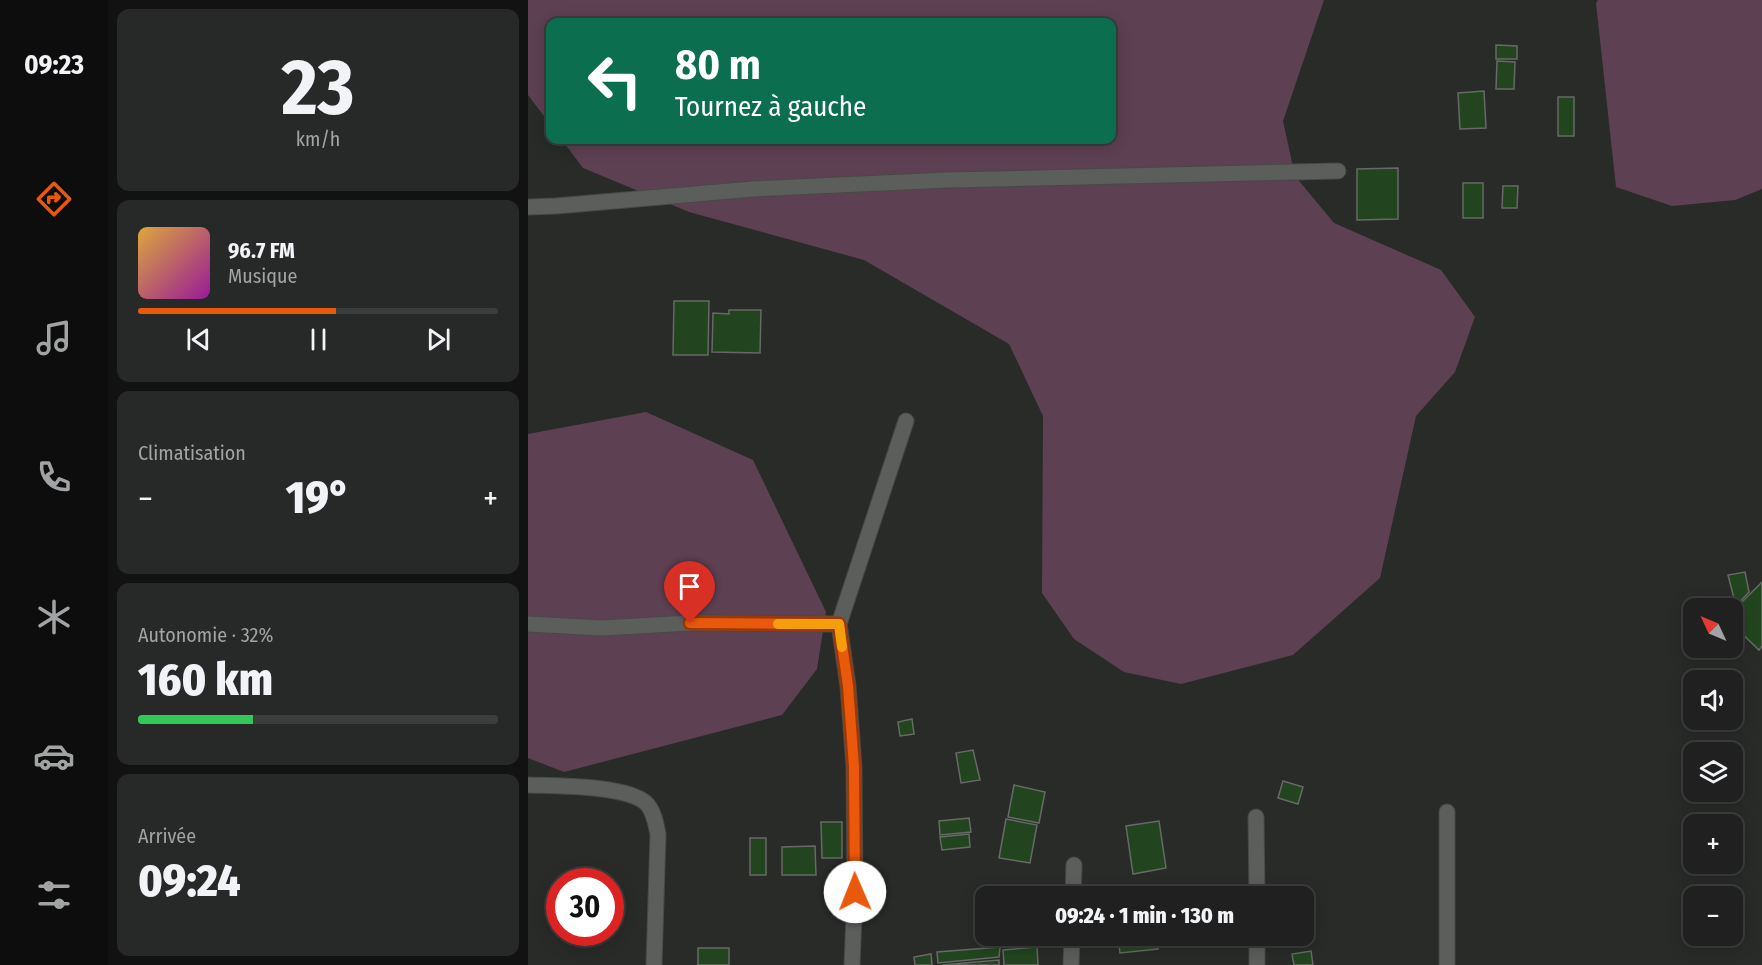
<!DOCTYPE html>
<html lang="fr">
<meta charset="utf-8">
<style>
body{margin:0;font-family:"Fira Sans Condensed",sans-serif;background:#272828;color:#f1f3f6;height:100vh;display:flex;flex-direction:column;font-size:22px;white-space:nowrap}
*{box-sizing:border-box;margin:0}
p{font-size:20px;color:#a1a3a4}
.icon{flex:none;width:33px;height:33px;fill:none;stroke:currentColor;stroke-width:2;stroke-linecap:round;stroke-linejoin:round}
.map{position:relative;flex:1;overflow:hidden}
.drawer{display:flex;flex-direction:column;gap:9px;padding:9px;background:#111211;width:420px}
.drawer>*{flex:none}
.guide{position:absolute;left:18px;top:18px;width:570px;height:126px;border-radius:12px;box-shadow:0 3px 15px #0003,0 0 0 2px #3c3e3d;background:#0b6e4f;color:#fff;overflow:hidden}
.needle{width:39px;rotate:314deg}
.controls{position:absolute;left:1155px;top:598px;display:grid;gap:12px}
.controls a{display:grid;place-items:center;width:60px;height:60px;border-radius:12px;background:#1f201f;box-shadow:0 3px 15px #0003,0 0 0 2px #3c3e3d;font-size:30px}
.speed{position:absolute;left:18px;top:868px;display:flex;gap:12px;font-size:30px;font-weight:700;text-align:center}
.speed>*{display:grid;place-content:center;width:78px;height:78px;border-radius:50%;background:#1f201f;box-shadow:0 3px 15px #0003,0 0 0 2px #3c3e3d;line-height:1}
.speed .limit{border:9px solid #d22;background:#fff;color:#111}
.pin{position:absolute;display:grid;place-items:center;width:51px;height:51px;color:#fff;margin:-62px -26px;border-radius:50% 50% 50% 0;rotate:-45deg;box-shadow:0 0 6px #0007}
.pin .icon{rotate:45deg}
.me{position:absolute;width:66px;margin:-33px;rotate:359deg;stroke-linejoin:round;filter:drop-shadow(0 0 4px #0008)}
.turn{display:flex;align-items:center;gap:21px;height:126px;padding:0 30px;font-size:27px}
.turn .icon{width:78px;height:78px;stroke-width:2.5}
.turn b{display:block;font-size:42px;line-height:51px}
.big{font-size:45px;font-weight:800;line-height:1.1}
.drawer .widget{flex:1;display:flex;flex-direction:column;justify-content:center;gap:9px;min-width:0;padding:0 21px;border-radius:12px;background:#272828}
.drawer .dial{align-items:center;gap:0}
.dial b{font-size:78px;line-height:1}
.song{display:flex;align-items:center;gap:18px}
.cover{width:72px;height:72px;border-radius:9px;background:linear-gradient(135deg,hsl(40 70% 55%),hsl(300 70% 35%))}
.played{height:6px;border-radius:3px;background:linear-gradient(90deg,#ea580c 55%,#3c3e3d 55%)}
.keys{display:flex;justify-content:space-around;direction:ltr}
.heat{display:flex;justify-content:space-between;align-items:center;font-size:33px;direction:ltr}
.charge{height:9px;border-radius:4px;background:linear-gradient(90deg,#34c759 32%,#3c3e3d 0)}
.trip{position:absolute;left:447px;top:886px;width:339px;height:60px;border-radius:12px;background:#1f201f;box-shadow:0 3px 15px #0003,0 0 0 2px #3c3e3d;font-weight:800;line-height:60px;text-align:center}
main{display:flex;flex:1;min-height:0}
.menu{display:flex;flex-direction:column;width:108px;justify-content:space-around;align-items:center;background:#0c0d0c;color:#a1a3a4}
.menu .icon{width:42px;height:42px}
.menu .active{color:#ea580c}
.menu b{font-size:27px;color:#f1f3f6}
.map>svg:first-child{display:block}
.green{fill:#5d4052}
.building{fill:#22451f;stroke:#676966;stroke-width:1.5}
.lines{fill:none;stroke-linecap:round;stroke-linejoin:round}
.minor-casing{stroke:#484947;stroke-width:17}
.minor{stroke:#5c5e5c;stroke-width:15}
.route-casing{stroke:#983908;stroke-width:15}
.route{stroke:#ea580c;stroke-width:10}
.slow{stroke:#f59e0b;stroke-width:10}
</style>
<main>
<nav class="menu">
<b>09:23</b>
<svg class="icon active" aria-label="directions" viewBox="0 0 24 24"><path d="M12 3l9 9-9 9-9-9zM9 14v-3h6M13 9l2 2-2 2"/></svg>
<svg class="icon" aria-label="music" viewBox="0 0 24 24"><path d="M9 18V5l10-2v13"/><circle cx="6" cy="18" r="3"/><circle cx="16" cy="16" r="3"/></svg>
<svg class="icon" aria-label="phone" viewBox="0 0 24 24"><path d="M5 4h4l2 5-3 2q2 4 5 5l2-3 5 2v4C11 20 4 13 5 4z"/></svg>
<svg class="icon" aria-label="climate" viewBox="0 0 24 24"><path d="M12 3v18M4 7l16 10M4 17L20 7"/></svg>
<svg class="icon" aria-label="car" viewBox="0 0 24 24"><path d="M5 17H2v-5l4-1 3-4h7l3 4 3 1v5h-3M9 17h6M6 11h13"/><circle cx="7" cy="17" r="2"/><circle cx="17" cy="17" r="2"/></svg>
<svg class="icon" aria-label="filters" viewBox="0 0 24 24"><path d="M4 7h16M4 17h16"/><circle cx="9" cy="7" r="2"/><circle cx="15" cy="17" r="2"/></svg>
</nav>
<section class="drawer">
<div class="widget dial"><b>23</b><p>km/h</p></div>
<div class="widget">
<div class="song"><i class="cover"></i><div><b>96.7 FM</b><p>Musique</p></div></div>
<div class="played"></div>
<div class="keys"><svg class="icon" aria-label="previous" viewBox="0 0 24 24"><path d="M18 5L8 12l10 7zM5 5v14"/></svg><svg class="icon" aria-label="pause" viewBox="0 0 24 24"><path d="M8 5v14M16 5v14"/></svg><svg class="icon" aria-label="next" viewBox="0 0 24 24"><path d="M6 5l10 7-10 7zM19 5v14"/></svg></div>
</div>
<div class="widget"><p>Climatisation</p>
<div class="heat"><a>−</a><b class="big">19°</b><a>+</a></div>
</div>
<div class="widget"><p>Autonomie · 32%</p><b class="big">160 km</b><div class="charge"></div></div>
<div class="widget"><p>Arrivée</p><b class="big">09:24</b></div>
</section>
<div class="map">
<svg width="1234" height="965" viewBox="0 0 1234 965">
<rect width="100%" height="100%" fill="#292b29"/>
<g class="green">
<path d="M0 0H796L755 121 767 176 806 223 913 270 947 317 927 372 888 416 852 578 765 655 653 684 596 672 546 639 514 593 515 416 481 344 336 260 161 212 55 168 34 140H584V22H22V124L0 95Z"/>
<path d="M1070 0H1234V189L1207 200 1144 206 1088 187 1068 3Z"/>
<path d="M118 412 225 460 298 612 289 669 254 715 36 772 0 758V434Z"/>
</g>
<g class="building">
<path d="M968 45 989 46V59H968Z"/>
<path d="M969 61 987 62 986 89H968Z"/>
<path d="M956 91 958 128 932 129 930 93Z"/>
<rect x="1030" y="97" width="16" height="39"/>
<path d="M870 168V219L829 220V169Z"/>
<rect x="935" y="183" width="20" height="35"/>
<path d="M975 186H990L989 208H974Z"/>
<path d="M146 301H181L180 355H145Z"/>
<path d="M201 310H233L232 353 184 352 185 313 201 314Z"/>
<path d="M1217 572 1221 592 1208 606 1200 575Z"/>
<path d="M1234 582V646L1231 650 1204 624V612Z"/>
<path d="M384 719 386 734 372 736 370 722Z"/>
<path d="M445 750 452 780 433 783 428 753Z"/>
<path d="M755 781 775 787 770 804 750 798Z"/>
<path d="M486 785 517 792 511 823 480 817Z"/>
<path d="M441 818 443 832 412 835 411 821Z"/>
<path d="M478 819 509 825 502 863 471 858Z"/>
<path d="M631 821 638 868 605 874 598 826Z"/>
<path d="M293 822H314V858H294Z"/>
<path d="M441 834 442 847 414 850 412 837Z"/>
<rect x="222" y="838" width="16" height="37"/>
<path d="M287 846 288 875H254V847Z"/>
<path d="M590 936H629L630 949 592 953Z"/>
<path d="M472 947 471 957 410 963 409 952Z"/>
<path d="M509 947 510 965H476L475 950Z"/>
<rect x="170" y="948" width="31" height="17"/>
<path d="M783 951 785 965H766L764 954Z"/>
<path d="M403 954 404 965H387L386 957Z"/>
<path d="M471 960V965H414Z"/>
</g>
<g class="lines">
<defs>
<g id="minor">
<path d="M0 207 28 206 225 189 420 180 810 171"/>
<path d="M0 624 74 628 162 623 311 624"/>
<path d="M0 785C26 786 101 785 119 804 126 812 128 824 130 834L126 965"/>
<path d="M919 812V965"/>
<path d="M728 817 729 897"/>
<path d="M545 897 546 865"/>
<path d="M729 936V965"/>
<path d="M324 965 327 892 326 767 320 686 311 624 378 421"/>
<path d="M543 965 544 936"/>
</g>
</defs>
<use href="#minor" class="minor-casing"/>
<use href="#minor" class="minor"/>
</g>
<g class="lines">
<defs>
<path id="route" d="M162 623 311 624 320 686 326 767 327 892"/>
</defs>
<use href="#route" class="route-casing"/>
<use href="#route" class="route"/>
<path class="slow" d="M250 624H311L314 647"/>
</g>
</svg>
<div class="controls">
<a><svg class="needle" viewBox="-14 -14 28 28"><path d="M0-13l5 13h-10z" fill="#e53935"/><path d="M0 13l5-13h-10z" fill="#a1a3a4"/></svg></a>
<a><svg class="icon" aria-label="sound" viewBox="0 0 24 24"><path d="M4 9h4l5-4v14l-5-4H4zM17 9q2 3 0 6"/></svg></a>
<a><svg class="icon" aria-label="layers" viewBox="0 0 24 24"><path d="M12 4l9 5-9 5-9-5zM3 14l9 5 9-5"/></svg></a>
<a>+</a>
<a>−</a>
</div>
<div class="speed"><div class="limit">30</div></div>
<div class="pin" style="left:162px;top:623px;background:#d93025"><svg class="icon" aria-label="arrive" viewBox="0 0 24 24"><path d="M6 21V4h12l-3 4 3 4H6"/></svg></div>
<svg class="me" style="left:327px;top:892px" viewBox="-20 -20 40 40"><circle r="19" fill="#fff"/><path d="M0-13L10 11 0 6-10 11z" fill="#ea580c"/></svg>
<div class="trip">09:24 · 1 min · 130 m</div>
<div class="guide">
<div class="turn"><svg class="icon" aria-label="left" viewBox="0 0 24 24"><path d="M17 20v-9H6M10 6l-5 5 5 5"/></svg><div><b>80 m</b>Tournez à gauche</div></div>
</div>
</div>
</main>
